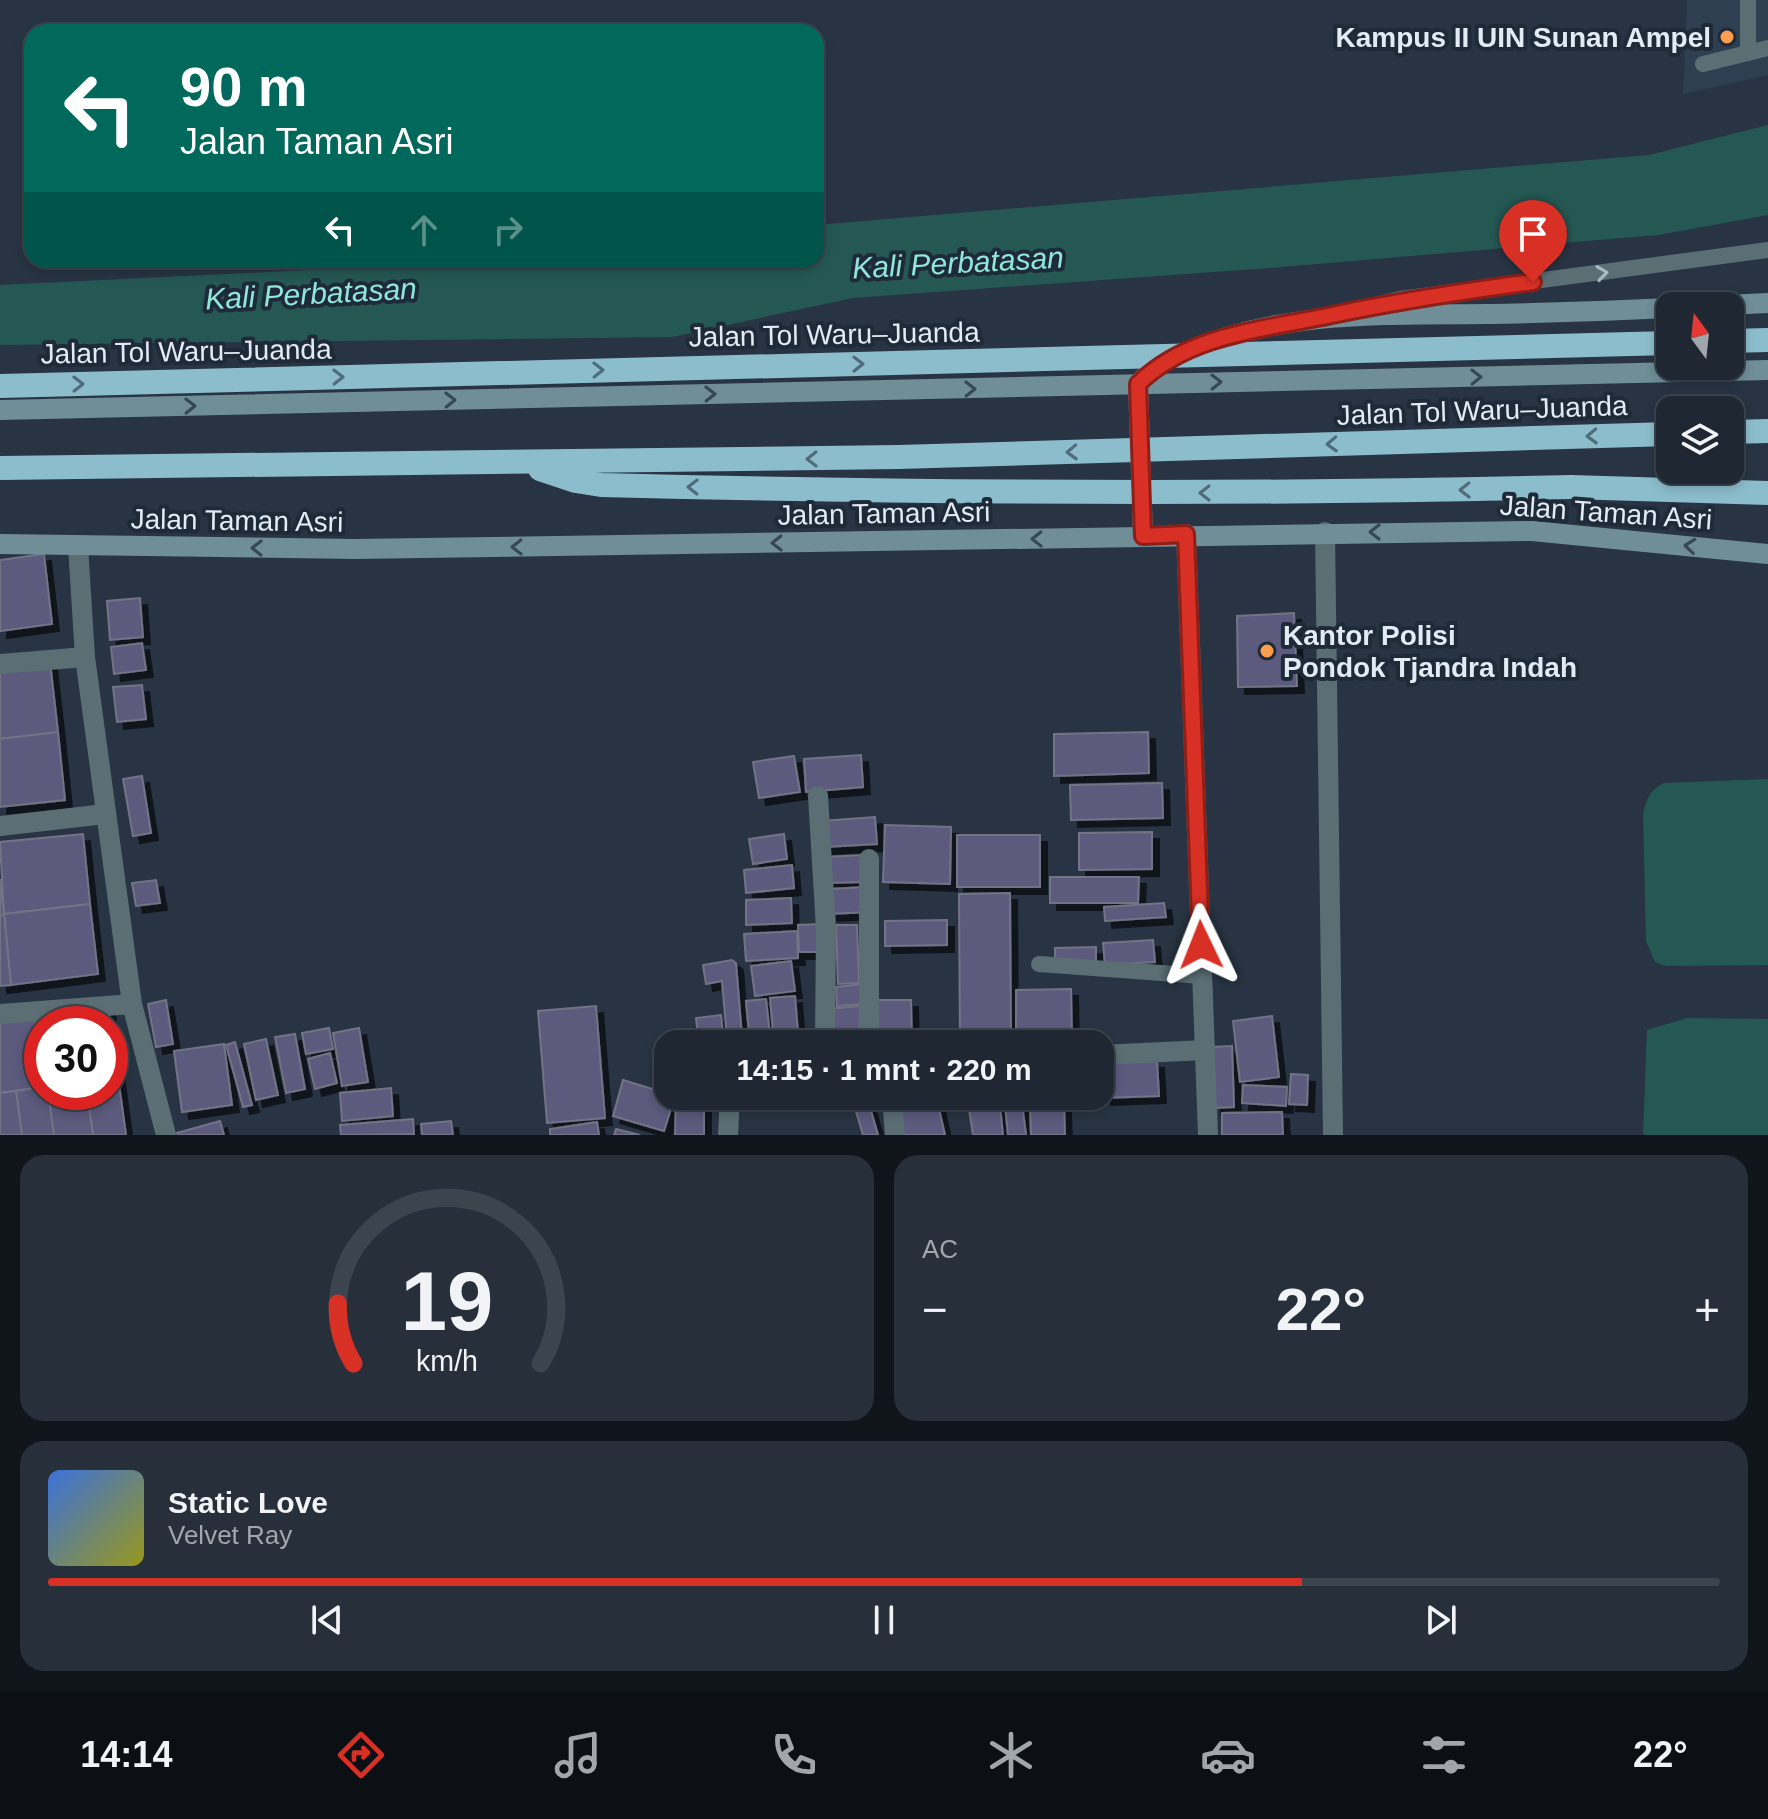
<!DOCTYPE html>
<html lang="id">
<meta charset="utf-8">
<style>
body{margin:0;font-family:Helvetica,sans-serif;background:#262f3a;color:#f1f3f6;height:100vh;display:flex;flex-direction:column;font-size:30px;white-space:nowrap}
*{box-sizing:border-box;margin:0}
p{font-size:26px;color:#a1a5ac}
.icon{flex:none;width:44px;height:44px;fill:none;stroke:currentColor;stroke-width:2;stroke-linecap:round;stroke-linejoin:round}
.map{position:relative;height:1135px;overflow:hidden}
.sheet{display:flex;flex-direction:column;gap:20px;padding:20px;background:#10151c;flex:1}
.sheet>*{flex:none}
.guide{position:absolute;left:24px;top:24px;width:800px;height:244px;border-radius:24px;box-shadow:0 4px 12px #0003,0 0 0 2px #3c444d;background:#00695c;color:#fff;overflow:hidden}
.needle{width:52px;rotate:345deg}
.fabs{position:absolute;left:1656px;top:292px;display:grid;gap:16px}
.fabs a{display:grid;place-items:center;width:88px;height:88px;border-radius:16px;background:#1e2732;box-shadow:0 4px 12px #0003,0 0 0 2px #3c444d;font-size:40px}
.speed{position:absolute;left:24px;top:1006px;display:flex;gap:16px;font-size:40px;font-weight:700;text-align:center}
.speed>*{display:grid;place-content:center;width:104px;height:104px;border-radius:50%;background:#1e2732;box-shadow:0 4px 12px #0003,0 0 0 2px #3c444d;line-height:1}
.speed .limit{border:12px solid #d22;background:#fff;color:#111}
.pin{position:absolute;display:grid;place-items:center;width:68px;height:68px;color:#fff;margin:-82px -34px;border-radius:50% 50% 50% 0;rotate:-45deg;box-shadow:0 0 8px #0007}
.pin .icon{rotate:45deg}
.me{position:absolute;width:88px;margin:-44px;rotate:358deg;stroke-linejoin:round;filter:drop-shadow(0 0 6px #0008)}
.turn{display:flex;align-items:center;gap:28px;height:168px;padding:0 24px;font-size:36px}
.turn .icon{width:104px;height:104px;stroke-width:2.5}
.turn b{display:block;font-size:56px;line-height:68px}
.lanes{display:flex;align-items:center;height:76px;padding:0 24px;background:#0003;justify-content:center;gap:40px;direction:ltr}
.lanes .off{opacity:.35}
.big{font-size:60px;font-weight:800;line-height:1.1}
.sheet .card{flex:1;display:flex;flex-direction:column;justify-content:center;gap:12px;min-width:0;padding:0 28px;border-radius:24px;background:#262f3a}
.sheet .dial{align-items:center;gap:0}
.dial svg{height:208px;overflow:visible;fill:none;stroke:#3c444d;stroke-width:7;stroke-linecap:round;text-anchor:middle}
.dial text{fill:#f1f3f6;stroke:none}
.song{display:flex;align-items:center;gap:24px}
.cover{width:96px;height:96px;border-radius:12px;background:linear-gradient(135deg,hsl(220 70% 55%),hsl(60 70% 35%))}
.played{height:8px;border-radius:4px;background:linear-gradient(90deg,#d93025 75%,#3c444d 75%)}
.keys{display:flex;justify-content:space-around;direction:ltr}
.heat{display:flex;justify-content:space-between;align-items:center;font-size:44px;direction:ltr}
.sheet .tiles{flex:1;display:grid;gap:20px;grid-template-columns:1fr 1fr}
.card:last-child{grid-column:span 2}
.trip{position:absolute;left:654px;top:1030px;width:460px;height:80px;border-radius:24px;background:#1e2732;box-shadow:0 4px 12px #0003,0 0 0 2px #3c444d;font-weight:800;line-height:80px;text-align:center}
.dock{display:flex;height:128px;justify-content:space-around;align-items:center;background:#0c1014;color:#a1a5ac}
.dock .icon{width:56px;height:56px}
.dock .active{color:#d93025}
.dock b{font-size:36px;color:#f1f3f6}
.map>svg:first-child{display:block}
.built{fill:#2e3f52}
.water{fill:#255853}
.building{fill:#5b5a7d;stroke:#737386;stroke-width:2;filter:url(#shadow)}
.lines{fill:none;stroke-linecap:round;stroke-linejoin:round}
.service{stroke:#5a6e74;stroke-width:16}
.minor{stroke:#5a6e74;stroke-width:20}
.secondary{stroke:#6f8e98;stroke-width:20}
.motorway{stroke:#8cbdcc;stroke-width:24}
.motorway-bridge{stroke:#8cbdcc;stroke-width:24}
.oneway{stroke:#acb8c0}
.oneway2{stroke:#506c7b}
.oneway3{stroke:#364855}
.route-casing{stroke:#8d1f18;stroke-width:20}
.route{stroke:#d93025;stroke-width:14}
.poi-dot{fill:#fb9e50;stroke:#1e2a38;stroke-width:3}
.labels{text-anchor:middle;stroke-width:8;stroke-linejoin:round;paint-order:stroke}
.poi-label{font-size:28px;font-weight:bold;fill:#e2eaf3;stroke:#1e2a38;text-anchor:end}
.street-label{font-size:28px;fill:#e2eaf3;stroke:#1e2a38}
.water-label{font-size:30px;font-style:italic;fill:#8fe6db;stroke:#1e2a38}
</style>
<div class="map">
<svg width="1768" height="1135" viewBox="0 0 1768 1135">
<defs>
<filter id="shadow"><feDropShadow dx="7" dy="7" stdDeviation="0" flood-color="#0009"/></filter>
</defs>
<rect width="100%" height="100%" fill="#283443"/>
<path class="built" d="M1687 0H1768V75L1683 94Z"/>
<g class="water">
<path d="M1768 125V215L1658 235 1269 268 853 298 672 337 0 345V285L371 267 441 260H816V225L1649 155Z"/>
<path d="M1768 779V965L1666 966 1655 962 1646 941 1643 816C1646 799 1649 791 1664 783Z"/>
<path d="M1687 1018 1768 1019V1135H1643L1647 1030Z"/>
</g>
<g class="building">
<path d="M44 554 52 624 0 631V560Z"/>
<path d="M140 598 143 637 110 640 107 601Z"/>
<path d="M1294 613 1297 686 1238 687 1237 616Z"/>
<path d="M142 643 146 670 114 674 111 647Z"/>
<path d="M50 662 58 732 0 739V667Z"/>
<path d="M142 685 146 719 117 722 113 687Z"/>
<path d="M58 732 65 800 0 807V739Z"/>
<path d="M1148 732 1149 773 1054 776V734Z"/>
<path d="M861 755 863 787 806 792 804 759Z"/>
<path d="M794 756 800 792 759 798 753 762Z"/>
<path d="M142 776 151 833 133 836 123 779Z"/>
<path d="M1162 783 1163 818 1071 820 1070 785Z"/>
<path d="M875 817 877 844 825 847 823 821Z"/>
<path d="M885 825 951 827 950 884 883 882Z"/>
<path d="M1152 832V869L1079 870V833Z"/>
<path d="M83 834 90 904 4 914 0 842Z"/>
<path d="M784 834 787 859 753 864 749 839Z"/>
<rect x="957" y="835" width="83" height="52"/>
<path d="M865 855 866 882 824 883 823 857Z"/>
<path d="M792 865 794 888 746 893 744 870Z"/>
<path d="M1050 877H1139L1138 903H1050Z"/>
<path d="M0 879 4 914 0 915Z"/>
<path d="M156 880 160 903 136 906 132 883Z"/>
<path d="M866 887 868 912 830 914 829 889Z"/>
<path d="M1010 893 1011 1042 960 1043 959 894Z"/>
<path d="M791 898 792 923 746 925V900Z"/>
<path d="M1164 903 1166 917 1105 921 1104 907Z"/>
<path d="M90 904 98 974 11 985 4 914Z"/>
<path d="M4 914 11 985 0 986V915Z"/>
<path d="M947 920V945L885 946V921Z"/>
<path d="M820 924 821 952H799L798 925Z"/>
<path d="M836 925H857L859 983 838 984Z"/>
<path d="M797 931 798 958 746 961 744 934Z"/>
<path d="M1153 940 1155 962 1105 965 1103 943Z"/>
<path d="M1096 947V962H1055V948Z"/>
<path d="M732 960 736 963 742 1037 727 1038 722 981 706 984 703 965Z"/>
<path d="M791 961 795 991 755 996 751 966Z"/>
<path d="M862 984 864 1004 837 1006 836 987Z"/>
<path d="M1071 989 1072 1040 1016 1041V990Z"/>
<path d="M795 996 799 1044H774L770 998Z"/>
<path d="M766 999 771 1044H750L746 1001Z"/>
<path d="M166 1000 173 1044 156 1047 148 1004Z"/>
<path d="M876 1000H911L912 1044H877Z"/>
<path d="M596 1006 605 1118 547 1123 538 1011Z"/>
<path d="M860 1006 859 1044H831L827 1009Z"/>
<path d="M108 1008 118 1077 110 1078V1024H42V1079L34 1017Z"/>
<path d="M721 1015 724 1044H699L696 1018Z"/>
<path d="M1272 1016 1279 1077 1240 1082 1233 1021Z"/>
<path d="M34 1017 42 1087 0 1093V1022Z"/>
<path d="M329 1028 333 1049 306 1054 302 1033Z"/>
<path d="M359 1028 368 1082 342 1086 333 1033Z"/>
<path d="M295 1034 305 1089 286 1093 275 1037Z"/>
<path d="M266 1039 278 1095 256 1100 244 1044Z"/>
<path d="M235 1042 252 1105 243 1107 226 1045Z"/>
<path d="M224 1044 232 1105 182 1112 174 1051Z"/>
<path d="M1232 1046 1234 1107 1214 1108 1212 1047Z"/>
<path d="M330 1053 337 1083 315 1089 308 1059Z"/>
<path d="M1157 1061 1159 1096 1104 1098 1102 1063Z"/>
<path d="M1291 1074 1308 1075 1307 1105 1289 1104Z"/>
<path d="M118 1077 126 1135H93L87 1092H110V1078Z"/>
<path d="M623 1080 675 1096 664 1131 613 1116Z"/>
<path d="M1243 1085 1287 1087 1286 1106 1242 1103Z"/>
<path d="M42 1087V1092H48L54 1135H22L16 1091Z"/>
<path d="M391 1088 393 1116 342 1121 340 1093Z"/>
<path d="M16 1091 22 1135H0V1093Z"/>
<path d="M48 1092H87L93 1135H54Z"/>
<path d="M676 1096H704V1135H675Z"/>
<path d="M936 1096 945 1135H901L895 1105Z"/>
<path d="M967 1096H999L1003 1135H973Z"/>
<path d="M867 1097 878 1135H863L853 1101Z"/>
<path d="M1022 1103 1026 1135H1008L1005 1105Z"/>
<path d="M1064 1104 1065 1135H1031L1030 1106Z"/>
<path d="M1282 1112 1283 1135H1222V1113Z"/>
<path d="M413 1119 414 1134 341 1135 340 1125Z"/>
<path d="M220 1121 224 1135H178L177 1133Z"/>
<path d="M451 1121 453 1135H422L421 1124Z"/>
<path d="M597 1122 599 1135H550V1129Z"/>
<path d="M616 1129 640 1135H614Z"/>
</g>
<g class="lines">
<g class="service">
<path d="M1748 53V0"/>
<path d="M1703 64 1768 48"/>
<path d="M1353 310 1400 299 1768 250"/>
<path d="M1039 964 1202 976"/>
</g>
<g class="minor">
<path d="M1325 532 1333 1135"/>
<path d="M1186 534 1208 1135"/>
<path d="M78 546 85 657 132 1004 166 1135"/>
<path d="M0 664 85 657"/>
<path d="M818 796 826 929 825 1044"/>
<path d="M0 826 105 814"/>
<path d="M869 859V1044"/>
<path d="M0 1014 132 1004"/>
<path d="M1100 1055 1205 1050"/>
<path d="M892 1096 895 1135"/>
<path d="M728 1135 730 1096"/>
</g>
<g class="secondary">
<path d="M1706 306 1768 303"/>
<path d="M1183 353C1280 310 1384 315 1488 314 1549 313 1609 311 1670 308"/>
<path d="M0 410 1768 370"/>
<path d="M1143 536 1138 384 1146 376"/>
<path d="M0 544 355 549 1532 531 1768 554"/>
</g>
<g class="motorway">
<path d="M1730 341 1768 340"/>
<path d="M1730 432 1768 431"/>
<path d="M1571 487 1768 493"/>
</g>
<g class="motorway-bridge">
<path d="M0 386 1670 343"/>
<path d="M0 468 899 457 1670 434"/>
<path d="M540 469 576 481 601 485C925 493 1248 495 1571 487"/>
</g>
</g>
<defs><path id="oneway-chevron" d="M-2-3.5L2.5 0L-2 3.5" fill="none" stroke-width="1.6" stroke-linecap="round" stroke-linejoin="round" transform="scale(2)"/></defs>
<use class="oneway" href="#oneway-chevron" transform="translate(1602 273) rotate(-8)"/>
<g class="oneway2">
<use href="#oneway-chevron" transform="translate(858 364) rotate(-1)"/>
<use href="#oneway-chevron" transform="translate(598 370) rotate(-1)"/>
<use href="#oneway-chevron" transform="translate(338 377) rotate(-1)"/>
<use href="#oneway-chevron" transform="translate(78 384) rotate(-1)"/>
<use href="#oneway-chevron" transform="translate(1592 436) rotate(178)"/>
<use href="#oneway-chevron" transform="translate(1332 444) rotate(178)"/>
<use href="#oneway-chevron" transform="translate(1072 452) rotate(178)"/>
<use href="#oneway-chevron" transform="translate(812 459) rotate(179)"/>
<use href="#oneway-chevron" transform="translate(693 487) rotate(-179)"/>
<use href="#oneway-chevron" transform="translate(1465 490) rotate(179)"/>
<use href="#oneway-chevron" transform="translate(1205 493) rotate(-180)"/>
</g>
<g class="oneway3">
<use href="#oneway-chevron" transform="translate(1476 377) rotate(-1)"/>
<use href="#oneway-chevron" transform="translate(1216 382) rotate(-1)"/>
<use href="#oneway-chevron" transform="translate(970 389) rotate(-1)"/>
<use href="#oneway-chevron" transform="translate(710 394) rotate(-1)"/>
<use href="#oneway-chevron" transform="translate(450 400) rotate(-1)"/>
<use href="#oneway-chevron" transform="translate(190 406) rotate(-1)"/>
<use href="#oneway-chevron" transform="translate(1375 532) rotate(180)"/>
<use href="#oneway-chevron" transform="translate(1037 539) rotate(179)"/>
<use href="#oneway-chevron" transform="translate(777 543) rotate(179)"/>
<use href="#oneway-chevron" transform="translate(1690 546) rotate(-174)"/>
<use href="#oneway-chevron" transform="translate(517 547) rotate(179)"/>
<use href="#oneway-chevron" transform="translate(257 548) rotate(-179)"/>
</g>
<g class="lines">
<defs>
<path id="route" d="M1201 945 1186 534 1143 536 1138 384C1188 334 1266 329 1332 315 1399 301 1465 291 1533 282"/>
</defs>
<use href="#route" class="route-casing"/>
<use href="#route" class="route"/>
</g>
<g class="poi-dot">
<circle cx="1727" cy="37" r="8"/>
<circle cx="1267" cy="651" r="8"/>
</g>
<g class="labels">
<g class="poi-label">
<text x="1711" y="47">Kampus II UIN Sunan Ampel</text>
<text x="1283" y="645" text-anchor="start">Kantor Polisi<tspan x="1283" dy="32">Pondok Tjandra Indah</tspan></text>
</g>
<g class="street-label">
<text transform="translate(834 334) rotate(-1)" y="10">Jalan Tol Waru–Juanda</text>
<text transform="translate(186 351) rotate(-1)" y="10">Jalan Tol Waru–Juanda</text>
<text transform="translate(1482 410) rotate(-2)" y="10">Jalan Tol Waru–Juanda</text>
<text transform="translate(1606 512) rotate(4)" y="10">Jalan Taman Asri</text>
<text transform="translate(884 513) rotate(-1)" y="10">Jalan Taman Asri</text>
<text transform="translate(237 520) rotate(1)" y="10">Jalan Taman Asri</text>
</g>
<g class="water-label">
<text transform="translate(958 263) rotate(-3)" y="10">Kali Perbatasan</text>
<text transform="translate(311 294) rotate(-3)" y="10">Kali Perbatasan</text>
</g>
</g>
</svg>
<div class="fabs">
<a><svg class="needle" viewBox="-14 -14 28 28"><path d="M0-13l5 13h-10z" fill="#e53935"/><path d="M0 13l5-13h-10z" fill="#a1a5ac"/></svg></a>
<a><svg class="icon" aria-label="layers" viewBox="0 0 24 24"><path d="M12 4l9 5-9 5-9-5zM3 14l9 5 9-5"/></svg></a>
</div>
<div class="speed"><div class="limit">30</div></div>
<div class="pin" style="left:1533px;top:282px;background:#d93025"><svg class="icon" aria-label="arrive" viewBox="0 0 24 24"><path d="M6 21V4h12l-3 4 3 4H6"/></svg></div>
<svg class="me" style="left:1201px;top:945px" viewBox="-20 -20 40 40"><path d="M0-17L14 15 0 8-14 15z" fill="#d93025" stroke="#fff" stroke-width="4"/></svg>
<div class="trip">14:15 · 1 mnt · 220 m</div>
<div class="guide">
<div class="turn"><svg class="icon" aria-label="left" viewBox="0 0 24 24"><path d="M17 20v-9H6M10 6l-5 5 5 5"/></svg><div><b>90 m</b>Jalan Taman Asri</div></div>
<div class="lanes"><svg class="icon" aria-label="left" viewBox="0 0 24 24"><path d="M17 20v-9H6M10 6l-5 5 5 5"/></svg><svg class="icon off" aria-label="ahead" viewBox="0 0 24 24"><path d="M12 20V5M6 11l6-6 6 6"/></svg><svg class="icon off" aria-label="right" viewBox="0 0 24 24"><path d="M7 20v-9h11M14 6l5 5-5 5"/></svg></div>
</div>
</div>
<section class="sheet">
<div class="tiles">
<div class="card dial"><svg viewBox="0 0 100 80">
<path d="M14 69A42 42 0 1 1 86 69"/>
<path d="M14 69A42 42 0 0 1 8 46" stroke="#d93025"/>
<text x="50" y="56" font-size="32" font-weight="700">19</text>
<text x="50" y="72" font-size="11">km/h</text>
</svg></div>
<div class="card"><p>AC</p>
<div class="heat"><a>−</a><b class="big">22°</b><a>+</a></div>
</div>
<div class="card">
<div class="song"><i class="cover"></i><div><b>Static Love</b><p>Velvet Ray</p></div></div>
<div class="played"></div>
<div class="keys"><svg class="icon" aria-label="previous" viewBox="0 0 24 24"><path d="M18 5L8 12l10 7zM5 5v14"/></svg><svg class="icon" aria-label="pause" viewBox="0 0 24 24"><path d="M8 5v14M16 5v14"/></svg><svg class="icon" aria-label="next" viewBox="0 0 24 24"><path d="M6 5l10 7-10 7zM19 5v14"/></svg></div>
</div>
</div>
</section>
<nav class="dock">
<b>14:14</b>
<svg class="icon active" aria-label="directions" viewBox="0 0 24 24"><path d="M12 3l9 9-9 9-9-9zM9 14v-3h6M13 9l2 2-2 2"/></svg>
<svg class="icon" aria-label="music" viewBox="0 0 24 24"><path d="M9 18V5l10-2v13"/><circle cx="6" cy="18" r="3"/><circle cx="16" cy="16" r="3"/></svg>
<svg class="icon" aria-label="phone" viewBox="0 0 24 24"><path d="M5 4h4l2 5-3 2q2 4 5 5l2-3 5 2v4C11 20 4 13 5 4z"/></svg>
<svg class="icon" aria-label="climate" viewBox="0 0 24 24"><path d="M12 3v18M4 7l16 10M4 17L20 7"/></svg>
<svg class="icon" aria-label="car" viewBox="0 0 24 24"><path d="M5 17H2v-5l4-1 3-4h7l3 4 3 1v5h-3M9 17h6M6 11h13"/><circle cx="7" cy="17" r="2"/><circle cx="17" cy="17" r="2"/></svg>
<svg class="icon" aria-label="filters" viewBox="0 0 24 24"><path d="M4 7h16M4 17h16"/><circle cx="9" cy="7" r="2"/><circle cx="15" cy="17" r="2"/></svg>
<b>22°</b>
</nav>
